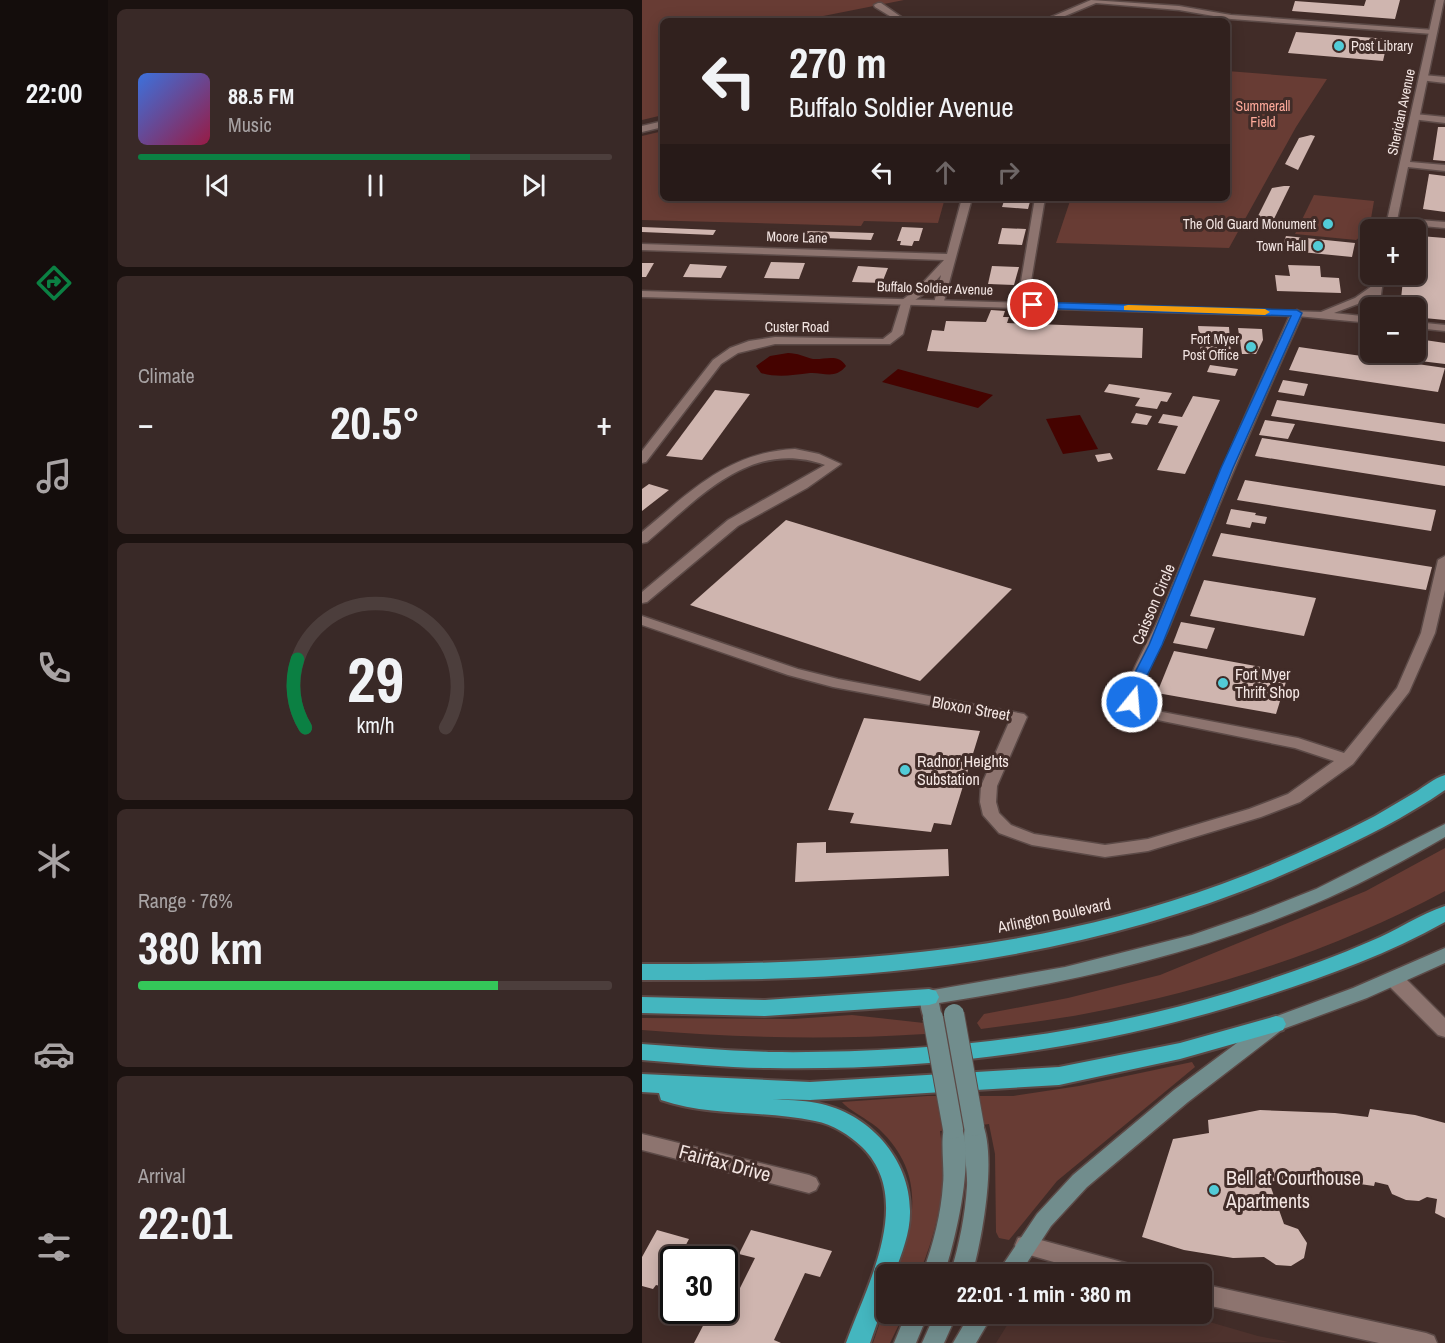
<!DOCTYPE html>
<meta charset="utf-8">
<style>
body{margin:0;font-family:"Archivo Narrow",sans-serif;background:#392927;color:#f1f3f6;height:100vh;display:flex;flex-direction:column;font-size:22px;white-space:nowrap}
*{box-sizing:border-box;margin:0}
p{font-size:20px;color:#a8a3a4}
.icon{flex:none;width:33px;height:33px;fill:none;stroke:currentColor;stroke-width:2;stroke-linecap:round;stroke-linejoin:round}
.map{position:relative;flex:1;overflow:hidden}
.details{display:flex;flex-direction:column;gap:9px;padding:9px;background:#1b1210;width:534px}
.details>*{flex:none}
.guide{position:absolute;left:18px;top:18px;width:570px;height:183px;border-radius:9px;box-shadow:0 3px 15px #0003,0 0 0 2px #4c3e3c;background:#31211e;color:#f1f3f6;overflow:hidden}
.fabs{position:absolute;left:718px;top:219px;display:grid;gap:12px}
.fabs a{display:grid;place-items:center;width:66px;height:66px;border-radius:9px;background:#31211e;box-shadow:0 3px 15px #0003,0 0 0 2px #4c3e3c;font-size:30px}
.speed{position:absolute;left:18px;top:1246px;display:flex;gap:12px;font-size:30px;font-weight:700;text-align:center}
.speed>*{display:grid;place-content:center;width:78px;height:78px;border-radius:50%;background:#31211e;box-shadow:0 3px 15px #0003,0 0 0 2px #4c3e3c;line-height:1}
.speed .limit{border:3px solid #111;border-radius:9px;background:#fff;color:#111}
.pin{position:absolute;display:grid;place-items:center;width:51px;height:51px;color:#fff;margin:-26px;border:3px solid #fff;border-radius:50%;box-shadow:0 2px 6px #0007}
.me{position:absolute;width:66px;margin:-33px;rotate:17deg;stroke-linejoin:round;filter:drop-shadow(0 0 4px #0008)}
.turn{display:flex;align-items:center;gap:21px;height:126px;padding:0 30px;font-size:27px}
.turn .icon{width:78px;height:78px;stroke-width:2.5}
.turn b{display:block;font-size:42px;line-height:51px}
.lanes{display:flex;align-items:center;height:57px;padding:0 30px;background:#0003;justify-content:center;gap:30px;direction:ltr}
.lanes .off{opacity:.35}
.big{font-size:45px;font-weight:700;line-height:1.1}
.details .tile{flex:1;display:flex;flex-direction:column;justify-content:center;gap:9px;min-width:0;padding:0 21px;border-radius:9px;background:#392927}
.details .dial{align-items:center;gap:0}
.dial svg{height:156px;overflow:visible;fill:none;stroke:#4c3e3c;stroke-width:7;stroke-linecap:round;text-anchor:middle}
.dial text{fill:#f1f3f6;stroke:none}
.song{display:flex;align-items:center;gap:18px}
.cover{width:72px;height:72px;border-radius:9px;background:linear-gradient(135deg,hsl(220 70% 55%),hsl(340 70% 35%))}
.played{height:6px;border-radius:3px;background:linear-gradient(90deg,#0b8043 70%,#4c3e3c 70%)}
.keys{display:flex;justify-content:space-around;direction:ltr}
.heat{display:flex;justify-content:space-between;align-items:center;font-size:33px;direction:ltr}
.charge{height:9px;border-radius:4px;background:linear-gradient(90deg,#34c759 76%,#4c3e3c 0)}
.trip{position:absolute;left:234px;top:1264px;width:336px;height:60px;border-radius:9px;background:#31211e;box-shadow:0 3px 15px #0003,0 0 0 2px #4c3e3c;font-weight:700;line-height:60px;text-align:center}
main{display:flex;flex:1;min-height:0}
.tabs{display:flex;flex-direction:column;width:108px;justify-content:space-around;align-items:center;background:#140d0c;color:#a8a3a4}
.tabs .icon{width:42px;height:42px}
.tabs .active{color:#0b8043}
.tabs b{font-size:27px;color:#f1f3f6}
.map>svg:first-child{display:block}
.built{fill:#4e322d}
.green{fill:#683c34}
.water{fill:#450300}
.building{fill:#cfb5af}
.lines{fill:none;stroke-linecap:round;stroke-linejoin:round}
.minor-casing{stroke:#5c4a47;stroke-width:3}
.tertiary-casing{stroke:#5c4a47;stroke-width:3}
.secondary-casing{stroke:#5c4a47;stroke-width:3}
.trunk-casing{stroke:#5c4a47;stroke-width:4}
.minor{fill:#8d746f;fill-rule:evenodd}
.tertiary{fill:#8d746f;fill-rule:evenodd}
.secondary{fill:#718d8d;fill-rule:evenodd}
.trunk{fill:#44b6bf;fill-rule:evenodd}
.secondary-bridge-casing{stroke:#5c4a47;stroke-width:22;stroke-linecap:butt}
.secondary-bridge{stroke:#718d8d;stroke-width:20}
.route{fill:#1a73e8;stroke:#114b97;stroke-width:1.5}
.slow{fill:#f59e0b}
.poi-dot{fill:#52cbd7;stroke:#412c28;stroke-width:2}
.labels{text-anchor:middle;stroke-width:6;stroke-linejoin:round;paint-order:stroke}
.far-poi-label{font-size:14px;fill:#f3e5e2;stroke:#412c28;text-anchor:end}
.far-park-label{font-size:14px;fill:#fda99a;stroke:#412c28}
.far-street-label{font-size:14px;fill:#f3e5e2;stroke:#412c28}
.street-label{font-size:16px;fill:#f3e5e2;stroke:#412c28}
.poi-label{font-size:16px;fill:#f3e5e2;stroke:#412c28;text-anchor:start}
.near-street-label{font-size:20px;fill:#f3e5e2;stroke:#412c28}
.near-poi-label{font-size:20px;fill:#f3e5e2;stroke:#412c28;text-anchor:start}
</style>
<main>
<nav class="tabs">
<b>22:00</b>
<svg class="icon active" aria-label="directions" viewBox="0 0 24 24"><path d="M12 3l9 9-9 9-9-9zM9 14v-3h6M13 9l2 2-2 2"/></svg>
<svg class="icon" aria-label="music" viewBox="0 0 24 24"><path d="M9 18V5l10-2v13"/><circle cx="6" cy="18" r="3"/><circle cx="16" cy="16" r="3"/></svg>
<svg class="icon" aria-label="phone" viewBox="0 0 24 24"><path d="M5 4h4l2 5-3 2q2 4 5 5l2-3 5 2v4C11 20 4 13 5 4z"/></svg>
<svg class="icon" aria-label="climate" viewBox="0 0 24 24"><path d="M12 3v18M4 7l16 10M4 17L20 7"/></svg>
<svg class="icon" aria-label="car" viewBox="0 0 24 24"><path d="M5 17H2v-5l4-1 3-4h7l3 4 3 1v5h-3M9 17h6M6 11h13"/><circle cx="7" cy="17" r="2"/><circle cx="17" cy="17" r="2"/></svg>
<svg class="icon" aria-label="filters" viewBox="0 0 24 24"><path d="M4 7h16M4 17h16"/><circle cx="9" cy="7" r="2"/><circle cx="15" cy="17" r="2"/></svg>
</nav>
<section class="details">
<div class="tile">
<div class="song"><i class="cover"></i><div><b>88.5 FM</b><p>Music</p></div></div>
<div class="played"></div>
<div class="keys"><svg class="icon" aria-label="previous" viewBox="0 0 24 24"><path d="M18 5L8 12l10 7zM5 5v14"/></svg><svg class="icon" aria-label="pause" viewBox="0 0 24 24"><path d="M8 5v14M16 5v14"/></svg><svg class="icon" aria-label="next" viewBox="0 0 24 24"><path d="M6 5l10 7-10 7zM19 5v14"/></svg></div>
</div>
<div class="tile"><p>Climate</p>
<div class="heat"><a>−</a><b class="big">20.5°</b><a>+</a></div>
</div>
<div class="tile dial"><svg viewBox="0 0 100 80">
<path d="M14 69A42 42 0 1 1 86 69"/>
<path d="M14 69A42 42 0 0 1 10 34" stroke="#0b8043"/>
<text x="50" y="56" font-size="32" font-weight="700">29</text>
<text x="50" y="72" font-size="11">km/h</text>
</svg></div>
<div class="tile"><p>Range · 76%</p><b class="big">380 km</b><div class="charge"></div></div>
<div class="tile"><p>Arrival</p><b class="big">22:01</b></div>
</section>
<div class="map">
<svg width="803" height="1343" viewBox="0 0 803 1343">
<rect width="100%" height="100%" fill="#412c28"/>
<path class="built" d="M372 1314H540L616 1336 647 1342 354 1343Z"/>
<g class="green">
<path d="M0 0H262L156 21H21V115L0 120Z"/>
<path d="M585 71 685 79 654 127 587 248 414 243 429 198H585Z"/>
<path d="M21 131V198H303L296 223 222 221 219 226 0 220V136Z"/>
<path d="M672 195 732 201 727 230 714 240 653 234Z"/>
<path d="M803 848V891C693 950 569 990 447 1013 411 1020 375 1024 339 1029L335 1023 342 1014 426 998 518 975 724 891Z"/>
<path d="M210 1015 282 1023 283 1034C188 1040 95 1038 0 1030V1018L151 1019Z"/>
<path d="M550 1062 553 1067 415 1181 367 1240 357 1238 354 1232 353 1154 347 1124 298 1131C306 1185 297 1224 277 1275H254C273 1220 284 1174 237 1129 227 1120 205 1109 200 1102L285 1096H371L437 1086Z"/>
<path d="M244 1304V1314H262L248 1343H231Z"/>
</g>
<g class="water">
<path d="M146 353C155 353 163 357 171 359 183 360 196 353 204 366 193 380 181 372 168 373 150 375 137 378 119 373L114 366 128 356Z"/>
<path d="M256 369 351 395 336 408 240 382Z"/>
<path d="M438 415 456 449 421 454 404 419Z"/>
</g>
<g class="building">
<path d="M724 0H758L753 19 650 11 653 1 722 6Z"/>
<path d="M654 32 746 39 741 61 646 53Z"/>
<path d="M796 127H803V161L791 160Z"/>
<path d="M669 135 673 136 656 170 643 164 657 138Z"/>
<path d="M787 174 803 176V212L781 209Z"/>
<path d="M642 186H648L629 225H626L615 218 630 188Z"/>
<path d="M363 198H389L386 209 360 207Z"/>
<path d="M0 227 74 230 71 235 0 232Z"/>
<path d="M260 227 281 228 277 241H272L270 246 258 245 259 241H255Z"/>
<path d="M360 228 384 229 380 245 356 244Z"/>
<path d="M164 231 232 233 229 240 161 237Z"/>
<path d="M644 236 713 243 710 257 639 250Z"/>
<path d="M778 236 803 238V320L782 318 783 314 774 313V308H758L761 280H754L755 274H774V238Z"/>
<path d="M129 262 163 263 157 279 122 278Z"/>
<path d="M0 263H12L4 277H0Z"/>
<path d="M48 264 85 266 79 278 41 277Z"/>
<path d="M646 265 678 266 679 277 697 278 699 293 635 291 633 275 648 276Z"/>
<path d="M216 266 246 268 240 283 210 282Z"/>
<path d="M350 266 377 267 372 285 346 284Z"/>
<path d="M349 310 363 311 361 317H367L365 323 501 328 500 358 285 351 290 330 302 331 304 321 344 322Z"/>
<path d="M556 326 587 327 589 354H559Z"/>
<path d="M596 328 620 329 621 340 614 354H600Z"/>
<path d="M776 339 803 343V364L770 360Z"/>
<path d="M657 347 803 368 796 392 647 370Z"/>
<path d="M568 365 596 369 593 376 565 372Z"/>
<path d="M641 380 666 384 662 396 636 392Z"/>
<path d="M467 384 530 393 525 402 519 401 515 409 493 406 498 398 462 392Z"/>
<path d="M73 390 108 394 60 460 24 456Z"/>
<path d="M551 396 578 400 543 474 515 470 536 426 516 423 521 414 540 417Z"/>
<path d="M635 400 803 424V442L629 416Z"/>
<path d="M494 413 510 416 505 425 489 423Z"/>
<path d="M623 420 653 424 646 439 617 435Z"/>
<path d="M620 438 803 466V486L613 456Z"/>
<path d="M468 453 471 459 456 462 453 455Z"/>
<path d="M603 480 794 510 789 531 595 500Z"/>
<path d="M7 484 27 490 0 511V489Z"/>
<path d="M589 509 614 513 613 515 625 517 623 524 610 522 608 528 584 524Z"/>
<path d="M144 520 370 589 278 681 48 605Z"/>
<path d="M579 533 790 567 784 590 570 556Z"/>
<path d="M562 580 674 598 662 636 548 616Z"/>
<path d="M539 622 573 628 565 649 531 643Z"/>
<path d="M532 651 647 672 634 714 515 693Z"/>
<path d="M222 718 338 731 309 825 292 823 289 832 208 823 212 813 186 810Z"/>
<path d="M184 842V853L306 849 307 876 153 882 155 843Z"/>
<path d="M728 1109 773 1115 803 1123V1218L793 1213 795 1199 785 1197 777 1201 764 1200 750 1194 746 1185 733 1182 732 1186 689 1180 651 1178 627 1182 642 1224 656 1229 665 1243 662 1258 649 1266 634 1265 622 1257 591 1258 542 1250 500 1237 531 1139 567 1133 566 1120 618 1110 693 1113 726 1117Z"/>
<path d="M15 1230 47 1239 36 1260H32V1269L22 1287 14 1285 11 1289 0 1286V1257Z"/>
<path d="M109 1230 190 1251 178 1277 163 1273 132 1340 139 1343H52L63 1322 79 1326 113 1258 97 1254Z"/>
</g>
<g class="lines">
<defs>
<g id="minor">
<path d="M449 0 537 6 589 15 791 30 795 32 791 34 589 19 537 10 454 3 411 21H400Z"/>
<path d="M236 3H239L265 21H256L233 7 232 5Z"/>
<path d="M781 75 803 77V83L778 80V76Z"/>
<path d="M773 114 803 117V123L770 119V115Z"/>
<path d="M21 121V127L0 132V126Z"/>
<path d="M320 198H330L301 305H293L292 303 299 275 283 293 269 303 261 334 248 344H133L96 353 79 364 4 462 0 463V451L71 360 88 348 107 341 133 337 241 339 250 332 260 300 275 289 302 260 0 250V244L305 254Z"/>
<path d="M393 198H403L385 305 380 308 375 305Z"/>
<path d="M751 218 803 222V228L747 223V219Z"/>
<path d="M655 310 661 313C614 416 570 520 528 625 520 646 498 680 498 701L510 710 656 738 702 753 755 688 779 633 796 560 803 556V590L793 633 767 692 711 764 658 802 619 817 506 851 463 857 390 845 357 833 341 815 338 802 339 786 368 720 191 687 146 675 0 625V616L156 669 196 679 382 714 385 717 355 786 354 802 357 813 369 825 392 834 463 845 506 839 607 809 646 794 692 761 653 748 501 717C491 713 481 706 482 695 484 681 509 636 516 620 559 516 603 415 649 313Z"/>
<path d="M774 322 803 325V331L774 328Z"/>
<path d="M153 449 177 454 199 464 165 488 96 526 5 602 0 603V592L86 520 183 465C109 438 57 498 5 542L0 543V532C48 492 86 452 153 449Z"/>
<path d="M0 1134 167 1175 174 1178 177 1184 174 1190 167 1193 0 1150Z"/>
<path d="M384 1236 491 1265 499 1268 502 1275H457L384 1254 376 1252 373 1245 376 1238Z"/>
<path d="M560 1284 784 1333 792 1336 795 1343H737L560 1304Z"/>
</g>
<g id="tertiary">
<path d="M794 0H802L768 162 803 165V171L766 167 753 230H743Z"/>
<path d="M732 274H742L737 308H729V311L727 310V297L721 302 692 313 729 317V323L655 316 0 297V291L679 312 713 298 730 286Z"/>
<path d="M752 972 759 974 803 1018V1037L796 1035 745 984 743 979 745 974Z"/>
</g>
<g id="secondary">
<path d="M803 824V837C765 859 726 880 686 898 562 953 431 982 297 1003L300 1018 298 1023 291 1025 284 1023C280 1015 276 1000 280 992L423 967 550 935 611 914 674 889Z"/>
<path d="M803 948V963L725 998 641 1029 546 1102 445 1187 409 1226 377 1275H354L395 1214 431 1175 532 1090 627 1019 711 988Z"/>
<path d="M332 1118 339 1120C356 1154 340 1239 330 1275H308C317 1246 323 1217 325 1186 326 1169 318 1133 325 1120Z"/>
<path d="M311 1121 318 1123C334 1156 313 1241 302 1275H280C291 1245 299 1215 301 1184 303 1168 297 1136 304 1123Z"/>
<path d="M264 1314H286L274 1343H252Z"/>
<path d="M293 1314H315L302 1343H280Z"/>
<path d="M328 1314H351L334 1343H311Z"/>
</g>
<g id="trunk">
<path d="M803 775V790C764 817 720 839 676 859 529 928 365 964 204 975 136 980 68 980 0 980V964C199 965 391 953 580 884 632 865 683 842 733 816 746 808 759 801 772 793 782 787 792 778 803 775Z"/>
<path d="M803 906V922C746 954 685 976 623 996 463 1048 295 1071 127 1068 84 1068 42 1063 0 1060V1044C42 1047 84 1051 127 1052 282 1054 440 1037 589 992 636 977 684 961 729 941 754 931 778 914 803 906Z"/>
<path d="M287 989 294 991 297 997 294 1003 287 1005 123 1016 0 1013V997L123 1000Z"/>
<path d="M634 1016 641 1018 644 1024 641 1030 538 1059 417 1085 168 1100 129 1099C144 1100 160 1100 175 1103 227 1113 269 1159 268 1213 268 1234 259 1255 252 1275H244V1297L228 1343H204C225 1285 273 1199 220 1147 207 1135 191 1124 173 1121 122 1110 69 1117 19 1100L17 1093 0 1092V1074L168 1082 417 1067 538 1043Z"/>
</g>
</defs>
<use href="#minor" class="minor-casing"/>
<use href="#tertiary" class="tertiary-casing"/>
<use href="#secondary" class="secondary-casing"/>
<use href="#trunk" class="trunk-casing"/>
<use href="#minor" class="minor"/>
<use href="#tertiary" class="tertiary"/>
<use href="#secondary" class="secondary"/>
<use href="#trunk" class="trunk"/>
<defs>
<g id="secondary-bridge">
<path d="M312 1014 332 1126"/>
<path d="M291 1018 311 1129"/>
</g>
</defs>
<use href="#secondary-bridge" class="secondary-bridge-casing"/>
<use href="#secondary-bridge" class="secondary-bridge"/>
</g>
<path class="route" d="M391 302 655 310 660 313 591 468 520 645 497 692V702L490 706 483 702V692L507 645 579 468 649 316 387 308V303Z"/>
<path class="slow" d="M486 305 623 309 628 312 623 315 482 310V306Z"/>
<g class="poi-dot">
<circle cx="697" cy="46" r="6"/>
<circle cx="686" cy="224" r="6"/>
<circle cx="676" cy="246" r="6"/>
<circle cx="609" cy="347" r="6"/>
<circle cx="581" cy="683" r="6"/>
<circle cx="263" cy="770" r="6"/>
<circle cx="572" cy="1190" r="6"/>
</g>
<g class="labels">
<g class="far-poi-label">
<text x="709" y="51" text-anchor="start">Post Library</text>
<text x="674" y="229">The Old Guard Monument</text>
<text x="664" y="251">Town Hall</text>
<text x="597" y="344">Fort Myer<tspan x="597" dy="16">Post Office</tspan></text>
</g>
<g class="far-park-label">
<text x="621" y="111">Summerall<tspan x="621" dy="16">Field</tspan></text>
</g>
<g class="far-street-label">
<text transform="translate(759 112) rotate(-78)" y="5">Sheridan Avenue</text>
<text transform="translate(155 237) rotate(2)" y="5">Moore Lane</text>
<text transform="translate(293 288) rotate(2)" y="5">Buffalo Soldier Avenue</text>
<text x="155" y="332">Custer Road</text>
</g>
<g class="street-label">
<text transform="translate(511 604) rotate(-67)" y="6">Caisson Circle</text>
<text transform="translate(329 708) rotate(10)" y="6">Bloxon Street</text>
<text transform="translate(412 915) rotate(-12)" y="6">Arlington Boulevard</text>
</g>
<g class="poi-label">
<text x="593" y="680">Fort Myer<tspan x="593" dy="18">Thrift Shop</tspan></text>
<text x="275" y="767">Radnor Heights<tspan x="275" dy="18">Substation</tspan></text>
</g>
<g class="near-street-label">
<text transform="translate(83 1163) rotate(15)" y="7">Fairfax Drive</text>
</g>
<g class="near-poi-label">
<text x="584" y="1185">Bell at Courthouse<tspan x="584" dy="23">Apartments</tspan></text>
</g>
</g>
</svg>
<div class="fabs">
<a>+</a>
<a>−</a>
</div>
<div class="speed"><div class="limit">30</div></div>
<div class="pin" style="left:391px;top:305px;background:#d93025"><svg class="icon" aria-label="arrive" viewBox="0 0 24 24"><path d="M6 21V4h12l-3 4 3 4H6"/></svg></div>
<svg class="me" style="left:490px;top:702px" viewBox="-20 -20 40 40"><circle r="17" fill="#1a73e8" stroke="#fff" stroke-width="3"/><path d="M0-11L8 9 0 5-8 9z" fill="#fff"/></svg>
<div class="trip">22:01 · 1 min · 380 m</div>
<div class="guide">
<div class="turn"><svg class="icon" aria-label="left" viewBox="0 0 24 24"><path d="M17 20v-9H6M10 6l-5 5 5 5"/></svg><div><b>270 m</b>Buffalo Soldier Avenue</div></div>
<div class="lanes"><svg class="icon" aria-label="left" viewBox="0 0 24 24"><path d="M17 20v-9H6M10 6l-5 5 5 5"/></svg><svg class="icon off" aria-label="ahead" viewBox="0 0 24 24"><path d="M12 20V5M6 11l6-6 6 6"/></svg><svg class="icon off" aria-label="right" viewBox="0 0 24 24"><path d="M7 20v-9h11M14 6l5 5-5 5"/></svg></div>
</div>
</div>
</main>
